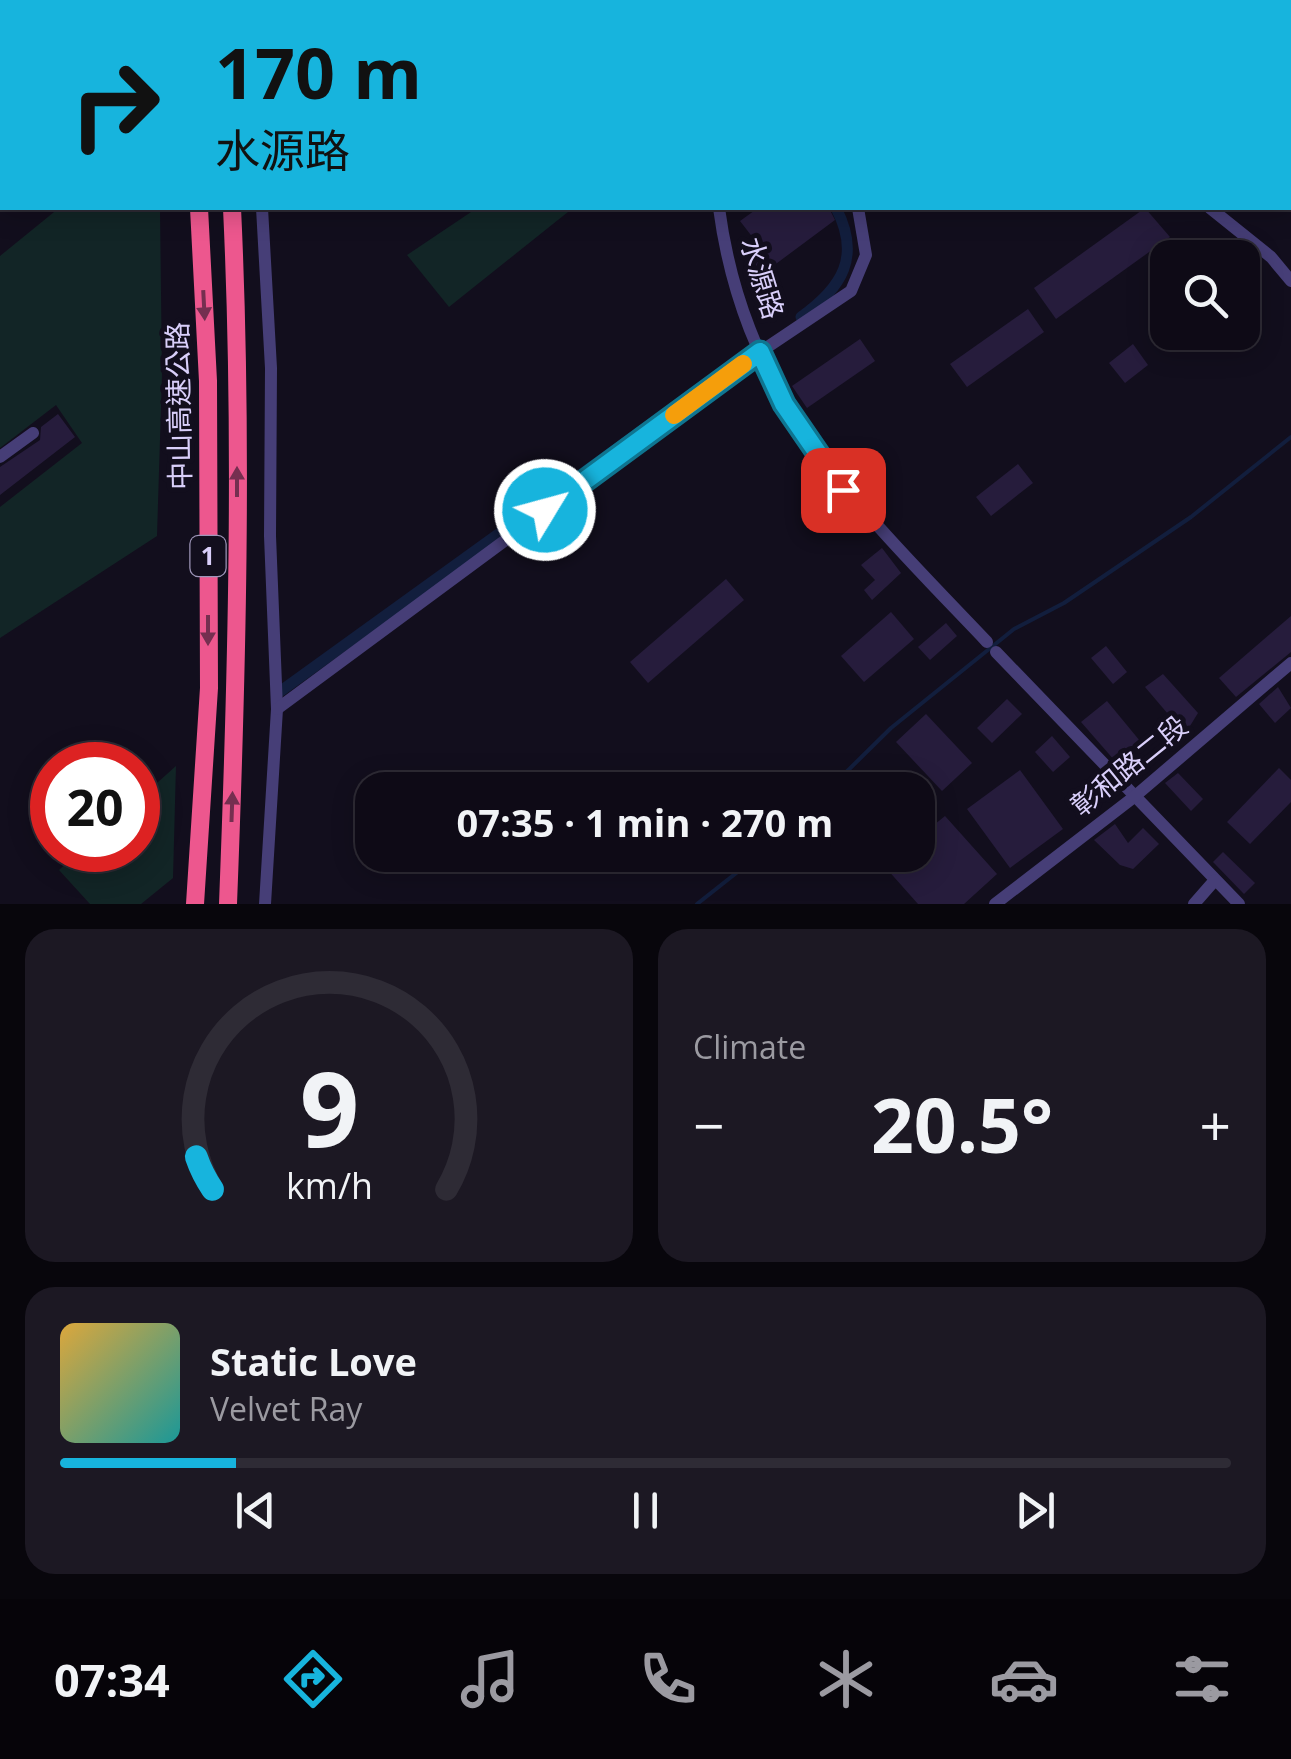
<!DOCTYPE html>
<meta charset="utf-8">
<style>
body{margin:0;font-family:"Open Sans","Noto Sans TC",sans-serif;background:#1c1823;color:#f1f3f6;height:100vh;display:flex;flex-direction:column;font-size:38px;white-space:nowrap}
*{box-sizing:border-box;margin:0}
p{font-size:32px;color:#9b9aa1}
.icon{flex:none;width:55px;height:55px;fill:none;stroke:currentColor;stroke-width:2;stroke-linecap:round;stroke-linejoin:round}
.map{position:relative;height:904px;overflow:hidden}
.details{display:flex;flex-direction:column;gap:25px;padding:25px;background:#08060c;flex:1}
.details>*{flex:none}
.guide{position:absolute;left:0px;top:0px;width:1292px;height:210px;box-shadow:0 5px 25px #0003,0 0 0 2px #2e2b35;background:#17b4dd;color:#111;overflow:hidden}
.fabs{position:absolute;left:1150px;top:240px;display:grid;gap:20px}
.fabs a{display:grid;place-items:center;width:110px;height:110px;border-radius:20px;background:#0e0a16;box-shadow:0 5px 25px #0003,0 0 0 2px #2e2b35;font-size:50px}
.speed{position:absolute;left:30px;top:742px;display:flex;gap:20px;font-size:50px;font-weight:700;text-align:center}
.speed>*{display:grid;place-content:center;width:130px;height:130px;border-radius:50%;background:#0e0a16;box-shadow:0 5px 25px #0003,0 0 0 2px #2e2b35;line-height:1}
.speed .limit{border:15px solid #d22;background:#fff;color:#111}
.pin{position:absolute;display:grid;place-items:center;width:85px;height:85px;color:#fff;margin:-42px;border-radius:20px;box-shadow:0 5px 15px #0006}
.me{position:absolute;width:110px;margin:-55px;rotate:53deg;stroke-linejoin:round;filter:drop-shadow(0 0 8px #0008)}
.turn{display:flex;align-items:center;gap:35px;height:210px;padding:0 50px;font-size:45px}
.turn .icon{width:130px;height:130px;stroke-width:2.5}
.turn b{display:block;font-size:70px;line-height:85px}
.big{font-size:75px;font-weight:700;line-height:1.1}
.details .tile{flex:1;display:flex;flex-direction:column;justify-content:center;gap:15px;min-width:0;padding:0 35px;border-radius:30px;background:#1c1823}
.details .dial{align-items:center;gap:0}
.dial svg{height:260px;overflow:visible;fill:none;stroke:#2e2b35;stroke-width:7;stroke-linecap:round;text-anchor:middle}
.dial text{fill:#f1f3f6;stroke:none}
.song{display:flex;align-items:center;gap:30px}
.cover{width:120px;height:120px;border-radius:15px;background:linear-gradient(135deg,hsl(40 70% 55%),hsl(180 70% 35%))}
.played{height:10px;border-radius:5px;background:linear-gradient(90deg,#17b4dd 15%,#2e2b35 15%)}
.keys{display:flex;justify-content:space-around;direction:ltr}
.heat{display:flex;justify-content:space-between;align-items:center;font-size:55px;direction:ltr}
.details .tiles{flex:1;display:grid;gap:25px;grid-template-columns:1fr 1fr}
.tile:last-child{grid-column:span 2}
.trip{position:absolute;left:355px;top:772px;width:580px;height:100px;border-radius:30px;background:#0e0a16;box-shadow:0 5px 25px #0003,0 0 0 2px #2e2b35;font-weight:700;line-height:100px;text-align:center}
.tabs{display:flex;height:160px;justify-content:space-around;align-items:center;background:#060409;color:#9b9aa1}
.tabs .icon{width:70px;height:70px}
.tabs .on{color:#17b4dd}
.tabs b{font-size:45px;color:#f1f3f6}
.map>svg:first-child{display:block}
.green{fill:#122526}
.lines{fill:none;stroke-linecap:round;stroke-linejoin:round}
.stream{stroke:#121e3d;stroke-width:4}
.canal{stroke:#121e3d;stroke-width:11}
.building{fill:#261c3c}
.minor{stroke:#463e77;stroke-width:12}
.highway{stroke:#ed578e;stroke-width:18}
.oneway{fill:#752f50}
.route-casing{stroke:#0f7590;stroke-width:25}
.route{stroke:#17b4dd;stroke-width:18}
.slow{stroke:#f59e0b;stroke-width:18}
.labels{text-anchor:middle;stroke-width:10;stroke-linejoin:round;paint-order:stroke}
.shield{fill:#120e1d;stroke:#9d95b8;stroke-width:2.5}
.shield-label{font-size:25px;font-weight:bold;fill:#d9cffa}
.street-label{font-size:28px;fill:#d9cffa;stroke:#120e1d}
</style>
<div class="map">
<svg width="1291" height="904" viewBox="0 0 1291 904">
<rect width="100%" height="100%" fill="#120e1d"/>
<g class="green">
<path d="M59 208H160L162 375 157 536 0 638V507L82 443 56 405 0 448V256Z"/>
<path d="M477 208H573L449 307 407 255Z"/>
<path d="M176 766 173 878 141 904H90L59 870 81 850H138V800Z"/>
</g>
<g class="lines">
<g class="stream">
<path d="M828 790 891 728 1014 629 1064 603 1191 517 1291 437"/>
<path d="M697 904 759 855"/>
</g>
<g class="canal">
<path d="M737 0 738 2"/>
<path d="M801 317C843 287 861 256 836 208"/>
<path d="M278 693 680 403"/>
</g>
</g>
<g class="building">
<path d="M758 208H829L835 220 761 275 744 252 757 243 740 221Z"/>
<path d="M1145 208 1170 237 1056 319 1034 288Z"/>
<path d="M1028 309 1044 332 967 387 950 364Z"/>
<path d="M860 339 875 361 807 408 792 386Z"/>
<path d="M1133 344 1148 365 1125 383 1109 363Z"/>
<path d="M58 414 75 437 0 495V467L40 440 41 427Z"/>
<path d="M1018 464 1033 483 991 516 976 497Z"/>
<path d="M882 548 901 573 872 600 864 590 875 580 861 565Z"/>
<path d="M726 579 744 600 648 683 630 662Z"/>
<path d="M891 612 914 639 864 682 841 656Z"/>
<path d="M1291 616V652L1236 697 1219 678Z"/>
<path d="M946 623 957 636 930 660 918 647Z"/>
<path d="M1106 646 1127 672 1113 684 1091 658Z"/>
<path d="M1163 674 1198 713 1185 734 1145 687Z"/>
<path d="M1278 687 1291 708 1275 723 1259 704Z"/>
<path d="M1007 699 1022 714 992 743 977 728Z"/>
<path d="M1107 701 1140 741 1115 761 1081 722Z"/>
<path d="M926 714 972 763 942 791 896 742Z"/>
<path d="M1052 736 1070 757 1053 772 1035 752Z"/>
<path d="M1279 768 1291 780V802L1250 844 1227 822Z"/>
<path d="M1020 770 1063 829 1010 868 967 809Z"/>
<path d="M1178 773 1203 799 1191 811 1165 783Z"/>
<path d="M945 816 997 874 964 904H918L886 868 901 855H918V817L929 829Z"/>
<path d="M1115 824 1128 843 1143 828 1159 844 1133 869 1120 865 1094 840Z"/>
<path d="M1223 852 1255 883 1244 894 1213 862Z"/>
</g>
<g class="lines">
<g class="minor">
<path d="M246 0V2"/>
<path d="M690 0V2"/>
<path d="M755 0 756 2"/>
<path d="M1126 0V2"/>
<path d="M262 208 271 368 270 536 277 709 265 904"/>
<path d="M719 208C745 403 858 506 987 642"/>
<path d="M1210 208 1271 257 1291 281"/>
<path d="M0 457 33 433"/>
<path d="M996 652 1239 904"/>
<path d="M277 709 760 352 851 291 866 255 858 208"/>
<path d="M995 904 1134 797 1291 663"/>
<path d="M1194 904 1215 880"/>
</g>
<g class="highway">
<path d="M188 0V2"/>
<path d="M216 0V2"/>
<path d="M195 904 209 688 208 381 199 208"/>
<path d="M228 904C237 672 243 439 232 208"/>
</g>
</g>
<defs><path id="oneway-solid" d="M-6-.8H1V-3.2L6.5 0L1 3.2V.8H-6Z" transform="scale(2.5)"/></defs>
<g class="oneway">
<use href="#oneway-solid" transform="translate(204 305) rotate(87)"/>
<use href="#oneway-solid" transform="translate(237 482) rotate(-90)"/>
<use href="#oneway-solid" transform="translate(208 630) rotate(90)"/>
<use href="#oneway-solid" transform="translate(232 807) rotate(-88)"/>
</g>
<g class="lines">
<defs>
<path id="route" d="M545 510 760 352 784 404 843 490"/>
</defs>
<use href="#route" class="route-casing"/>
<use href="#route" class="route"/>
<path class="slow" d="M674 415 743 364"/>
</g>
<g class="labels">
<rect class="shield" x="190.5" y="536" width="35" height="40" rx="8"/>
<g class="shield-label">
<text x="208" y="565">1</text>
</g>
<g class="street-label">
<text transform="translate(762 278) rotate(73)" y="10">水源路</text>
<text transform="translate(179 406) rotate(-91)" y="10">中山高速公路</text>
<text transform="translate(1129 766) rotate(-39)" y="10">彰和路二段</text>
</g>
</g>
</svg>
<div class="fabs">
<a><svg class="icon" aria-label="search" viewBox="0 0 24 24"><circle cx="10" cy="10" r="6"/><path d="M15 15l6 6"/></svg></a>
</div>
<div class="speed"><div class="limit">20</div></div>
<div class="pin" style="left:843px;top:490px;background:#d93025"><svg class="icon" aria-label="arrive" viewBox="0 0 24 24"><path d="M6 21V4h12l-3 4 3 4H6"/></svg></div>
<svg class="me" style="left:545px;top:510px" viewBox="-20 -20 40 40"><circle r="17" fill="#17b4dd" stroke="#fff" stroke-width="3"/><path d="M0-11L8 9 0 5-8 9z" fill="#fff"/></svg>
<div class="trip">07:35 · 1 min · 270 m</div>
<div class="guide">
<div class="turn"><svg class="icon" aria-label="right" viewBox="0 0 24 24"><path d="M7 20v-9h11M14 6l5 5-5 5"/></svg><div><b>170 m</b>水源路</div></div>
</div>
</div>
<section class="details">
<div class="tiles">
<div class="tile dial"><svg viewBox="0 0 100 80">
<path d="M14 69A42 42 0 1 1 86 69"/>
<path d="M14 69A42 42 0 0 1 9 59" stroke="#17b4dd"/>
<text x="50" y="56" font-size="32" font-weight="700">9</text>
<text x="50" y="72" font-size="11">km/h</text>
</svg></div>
<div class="tile"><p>Climate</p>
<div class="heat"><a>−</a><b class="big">20.5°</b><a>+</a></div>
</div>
<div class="tile">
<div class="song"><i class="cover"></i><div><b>Static Love</b><p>Velvet Ray</p></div></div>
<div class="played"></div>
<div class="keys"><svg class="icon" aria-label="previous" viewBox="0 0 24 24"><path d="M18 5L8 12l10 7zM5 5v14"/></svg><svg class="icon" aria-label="pause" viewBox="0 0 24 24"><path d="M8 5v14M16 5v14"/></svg><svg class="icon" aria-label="next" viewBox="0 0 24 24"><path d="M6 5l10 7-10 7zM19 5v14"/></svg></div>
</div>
</div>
</section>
<nav class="tabs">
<b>07:34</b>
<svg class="icon on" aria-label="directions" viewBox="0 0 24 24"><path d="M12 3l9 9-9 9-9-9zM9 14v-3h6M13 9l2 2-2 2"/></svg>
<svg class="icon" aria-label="music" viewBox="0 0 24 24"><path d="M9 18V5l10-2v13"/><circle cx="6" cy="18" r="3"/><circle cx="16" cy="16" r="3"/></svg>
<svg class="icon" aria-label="phone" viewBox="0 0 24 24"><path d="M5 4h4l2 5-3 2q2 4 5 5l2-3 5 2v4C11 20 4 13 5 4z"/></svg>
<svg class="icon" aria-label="climate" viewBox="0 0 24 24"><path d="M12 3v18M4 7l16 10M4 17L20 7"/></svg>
<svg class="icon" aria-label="car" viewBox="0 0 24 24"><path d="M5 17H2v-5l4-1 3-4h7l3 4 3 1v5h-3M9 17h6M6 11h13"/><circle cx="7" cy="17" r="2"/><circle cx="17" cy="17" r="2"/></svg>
<svg class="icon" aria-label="filters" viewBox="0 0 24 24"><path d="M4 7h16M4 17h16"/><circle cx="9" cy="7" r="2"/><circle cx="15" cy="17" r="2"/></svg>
</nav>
